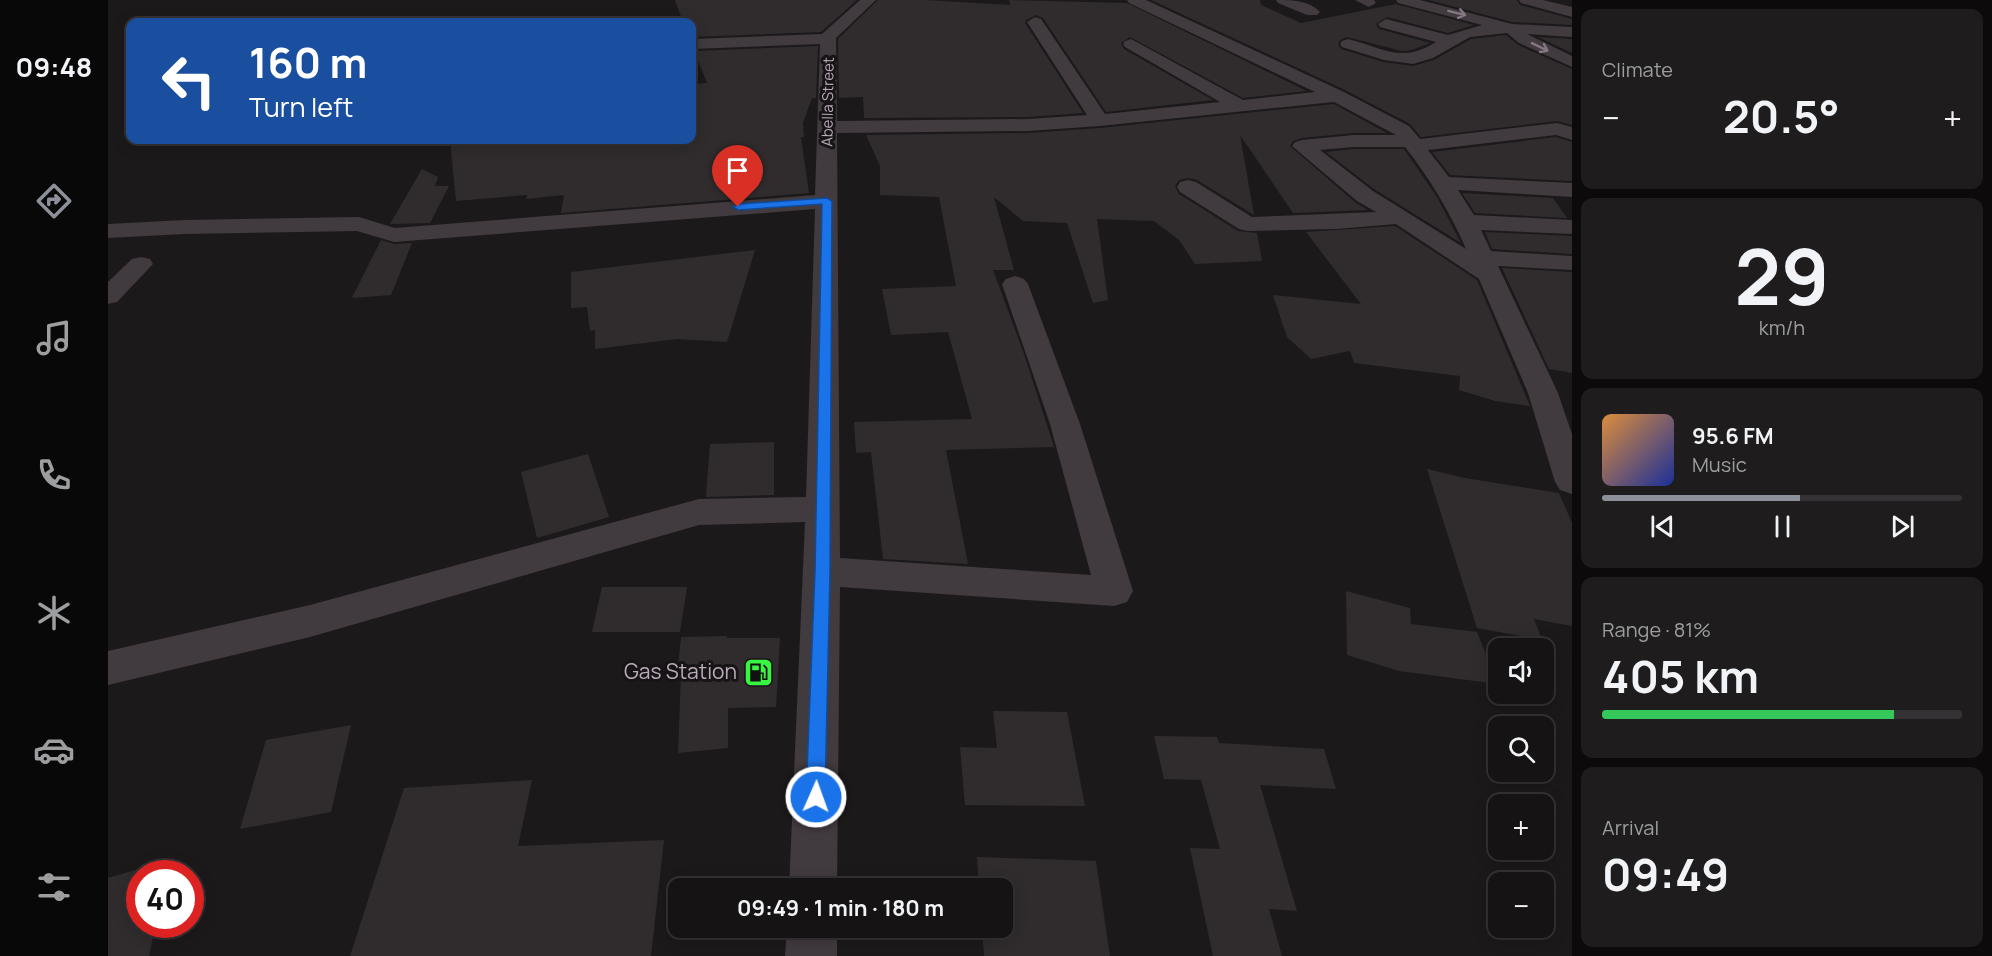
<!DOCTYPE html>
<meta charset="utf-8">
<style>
body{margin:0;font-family:Manrope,sans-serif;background:#1e1c1d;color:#f1f3f6;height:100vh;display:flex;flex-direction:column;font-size:22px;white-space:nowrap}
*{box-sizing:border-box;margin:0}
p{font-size:20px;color:#9d9ea0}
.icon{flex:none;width:33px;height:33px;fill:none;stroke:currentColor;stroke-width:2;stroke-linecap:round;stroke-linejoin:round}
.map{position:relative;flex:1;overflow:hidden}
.sheet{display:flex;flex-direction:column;gap:9px;padding:9px;background:#0c0a0b;width:420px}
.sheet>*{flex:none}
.hud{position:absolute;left:18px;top:18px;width:570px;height:126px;border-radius:12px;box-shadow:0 3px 15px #0003,0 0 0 2px #343234;background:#1a4fa0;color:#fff;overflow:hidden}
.controls{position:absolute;left:1380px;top:638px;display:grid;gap:12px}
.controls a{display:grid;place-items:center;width:66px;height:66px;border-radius:12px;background:#151314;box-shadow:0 3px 15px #0003,0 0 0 2px #343234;font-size:30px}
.speed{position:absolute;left:18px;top:860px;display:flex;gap:12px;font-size:30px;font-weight:700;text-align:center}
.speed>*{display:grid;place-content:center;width:78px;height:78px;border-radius:50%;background:#151314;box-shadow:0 3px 15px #0003,0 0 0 2px #343234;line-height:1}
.speed .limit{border:9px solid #d22;background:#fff;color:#111}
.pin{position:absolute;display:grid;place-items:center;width:51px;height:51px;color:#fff;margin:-62px -26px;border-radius:50% 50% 50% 0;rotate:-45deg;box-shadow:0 0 6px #0007}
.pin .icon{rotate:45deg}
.me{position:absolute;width:66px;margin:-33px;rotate:2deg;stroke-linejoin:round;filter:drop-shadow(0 0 4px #0008)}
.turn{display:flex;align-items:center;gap:21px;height:126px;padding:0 24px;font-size:27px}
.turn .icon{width:78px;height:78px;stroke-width:2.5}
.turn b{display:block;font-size:42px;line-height:51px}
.big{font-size:45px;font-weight:700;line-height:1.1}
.sheet .tile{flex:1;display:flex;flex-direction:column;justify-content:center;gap:9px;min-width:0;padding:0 21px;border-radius:12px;background:#1e1c1d}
.sheet .dial{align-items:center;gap:0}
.dial b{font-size:78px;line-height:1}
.song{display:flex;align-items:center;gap:18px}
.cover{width:72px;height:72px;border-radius:9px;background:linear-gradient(135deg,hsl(30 70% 55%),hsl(230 70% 35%))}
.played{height:6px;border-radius:3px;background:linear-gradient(90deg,#8c9099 55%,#343234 55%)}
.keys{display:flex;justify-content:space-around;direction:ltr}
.heat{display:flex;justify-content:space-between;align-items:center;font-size:33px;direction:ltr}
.charge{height:9px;border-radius:4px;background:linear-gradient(90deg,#34c759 81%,#343234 0)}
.trip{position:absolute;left:560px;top:878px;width:345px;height:60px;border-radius:12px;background:#151314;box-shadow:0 3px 15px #0003,0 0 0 2px #343234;font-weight:700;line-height:60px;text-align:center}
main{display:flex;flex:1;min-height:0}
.tab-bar{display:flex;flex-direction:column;width:108px;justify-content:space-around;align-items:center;background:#080808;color:#9d9ea0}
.tab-bar .icon{width:42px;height:42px}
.tab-bar .current{color:#8c9099}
.tab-bar b{font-size:27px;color:#f1f3f6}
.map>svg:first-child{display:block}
.building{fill:#302c2e}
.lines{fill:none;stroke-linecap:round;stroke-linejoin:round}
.minor{fill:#413a3f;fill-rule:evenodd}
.oneway{stroke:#847883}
.route{fill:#1a73e8;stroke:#114b97;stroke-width:1.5}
.labels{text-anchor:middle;stroke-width:6;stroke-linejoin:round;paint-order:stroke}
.far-street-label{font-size:15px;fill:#bbabba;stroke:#171416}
.near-poi-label{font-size:21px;fill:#bbabba;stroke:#171416;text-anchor:end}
</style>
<main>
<nav class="tab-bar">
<b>09:48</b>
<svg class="icon current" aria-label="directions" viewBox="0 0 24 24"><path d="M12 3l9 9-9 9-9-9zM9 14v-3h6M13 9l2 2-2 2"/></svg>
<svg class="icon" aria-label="music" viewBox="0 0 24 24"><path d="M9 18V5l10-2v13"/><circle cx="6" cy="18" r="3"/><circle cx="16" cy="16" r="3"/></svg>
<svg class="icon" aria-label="phone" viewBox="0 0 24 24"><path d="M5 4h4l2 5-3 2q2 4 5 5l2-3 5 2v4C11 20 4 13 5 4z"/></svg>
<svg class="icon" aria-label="climate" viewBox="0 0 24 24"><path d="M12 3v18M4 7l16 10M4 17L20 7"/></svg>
<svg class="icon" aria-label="car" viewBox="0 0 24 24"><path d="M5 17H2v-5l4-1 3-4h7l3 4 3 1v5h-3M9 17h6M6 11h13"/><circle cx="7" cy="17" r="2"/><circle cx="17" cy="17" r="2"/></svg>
<svg class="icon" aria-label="filters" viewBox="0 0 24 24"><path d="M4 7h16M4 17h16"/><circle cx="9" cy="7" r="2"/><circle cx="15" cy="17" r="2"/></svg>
</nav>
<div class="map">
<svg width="1464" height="956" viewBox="0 0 1464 956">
<rect width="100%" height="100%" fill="#1c191b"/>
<g class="building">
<path d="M567 0H749L713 32 584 37V22H575Z"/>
<path d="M770 0H817L902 5 901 0 1019 3 1199 91 1135 98 1022 37 1013 43 1016 49 1105 100 998 112 935 18 928 15 918 20 917 23 975 113 920 117 756 118 755 97 731 98 730 39Z"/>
<path d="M1043 0H1152L1153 5 1193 23 1288 4 1366 25 1340 33 1279 17 1268 24 1271 29 1322 43 1304 50 1294 51 1239 37 1232 40 1230 45 1233 49 1275 62 1305 66 1326 60 1363 39 1398 35 1410 45 1464 69V125L1449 121 1313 137 1302 124 1235 89Z"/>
<path d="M1321 0H1409L1412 5 1464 19V25L1404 22Z"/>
<path d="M1430 37 1464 39V53Z"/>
<path d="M710 46 708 98H704L695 123 696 137H693L701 193 453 213 456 195 418 199 419 195 348 201 342 140H506V142L584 140V84L599 83 586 51Z"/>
<path d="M1226 104 1279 133H1245L1194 138 1185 141 1182 146 1248 203 1260 210 1185 213 1132 135 1146 215 1089 180 1081 178 1071 180 1067 186 1071 194 1130 231 1149 233 1154 261 1087 264 1071 240 1046 221 989 219 1000 300 985 303 959 223 915 221 886 197 906 270H885L916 354 946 447 838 450 860 564 775 559 763 452 748 453 746 422 864 419 840 332 783 335 774 289 848 286 831 197 772 195V166L758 135 920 133 992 128Z"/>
<path d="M1448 137 1464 142V181L1342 175 1324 152Z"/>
<path d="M1245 149H1296L1329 197 1353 243 1266 189 1218 152Z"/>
<path d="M314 169 330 177 327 186H341L322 223 282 224Z"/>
<path d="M1354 193 1445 198 1459 218 1367 213Z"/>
<path d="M1287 226 1369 280 1422 406 1387 401 1351 390 1352 376 1246 363 1242 351 1203 359 1179 337 1165 295 1253 304 1198 232Z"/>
<path d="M1377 232 1464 236V254L1384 249Z"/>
<path d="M273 240 286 244 304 243 283 295 244 298Z"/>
<path d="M647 250 619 342 569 339 487 349V330L482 331 479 307 463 308V272Z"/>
<path d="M1394 268 1464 272V373L1441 369Z"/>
<path d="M666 442V495L598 497 602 444Z"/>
<path d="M480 454 501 517 429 538 413 472Z"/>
<path d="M1319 469 1357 478 1451 493 1464 523V626L1426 619 1434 640 1369 628Z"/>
<path d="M494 587H579L572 632H484Z"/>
<path d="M1238 591 1302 608 1303 624 1369 632 1390 684 1291 671 1239 655Z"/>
<path d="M619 636V638H672L668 707 620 708V748L570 753 573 676H569L573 637Z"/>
<path d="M885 711 959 712 977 806 857 805 852 747 889 748Z"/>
<path d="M243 725 223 812 132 829 158 740Z"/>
<path d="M1046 736 1109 737 1111 743 1216 749 1228 789 1152 785 1189 911 1161 909 1174 956H1105L1082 848 1112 849 1093 780 1056 779Z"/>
<path d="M424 780 410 846 556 840 543 956H242L296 788Z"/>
<path d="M869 857 988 861 1002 956H876L874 927H894V888H871Z"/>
<path d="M61 860 59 873H32V924H48L41 956H0V878Z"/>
</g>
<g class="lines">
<g class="minor">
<path d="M752 0H768L728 38 729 121 920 119 979 115 919 22 927 17 933 19 997 114 1112 102 1017 47 1015 44 1017 41 1023 39 1135 100 1207 92 1021 3 1019 0H1038L1234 91 1301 126 1312 139 1449 123 1464 127V140L1448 135 1320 150 1341 177 1464 183V197L1350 190 1366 215 1464 220V234L1373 230 1383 251 1464 256V270L1390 266 1450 393 1464 434V494L1452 490 1447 482 1420 393 1371 279 1288 224 1228 229 1139 231 1131 229 1072 192 1069 187 1072 182 1080 180 1088 182 1144 217 1268 212 1249 201 1184 146 1187 142 1194 140 1245 135H1288L1226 102 992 126 920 131 729 133 732 558 983 575 942 424 894 284 898 279 907 276 916 279 920 284 972 424 1025 591 1019 602 1006 606 732 587 729 888H681L697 522 591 525 202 637 0 685V651L202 605 591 499 698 497 707 209 286 242 249 231 76 234 0 238V224L76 220 251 217 287 228 707 195 712 44 584 49V39L714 34ZM1245 147H1297C1322 179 1342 212 1358 249L1265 191 1212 150Z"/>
<path d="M1168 0C1183 0 1201 0 1212 12L1209 15H1199L1170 3Z"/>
<path d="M1247 0H1266L1268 3 1261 7Z"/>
<path d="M1288 0H1312L1404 24 1464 27V37L1419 34 1464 56V67L1411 43 1399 33 1362 37 1325 58 1305 64 1276 60 1234 47 1232 44 1234 41 1240 39C1276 48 1293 64 1328 42L1272 27 1270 24 1278 19 1340 35 1374 25 1290 3Z"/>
<path d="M1411 0H1435L1464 7V17L1413 3Z"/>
<path d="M33 257 42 259 45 264 9 302 0 304V282L24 259Z"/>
<path d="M679 927H729V956H677Z"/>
</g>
</g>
<defs><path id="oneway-shaft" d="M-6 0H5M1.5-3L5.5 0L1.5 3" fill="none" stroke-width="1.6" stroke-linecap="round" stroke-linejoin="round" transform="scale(1.5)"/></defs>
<g class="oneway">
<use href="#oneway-shaft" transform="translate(1349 13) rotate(14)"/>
<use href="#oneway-shaft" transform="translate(1432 47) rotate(26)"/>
</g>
<path class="route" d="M719 198 724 201 722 571 717 797 714 804 708 806 701 804 698 797 707 571 714 204 630 210 625 207 630 204Z"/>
<defs>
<symbol id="fuel-square" viewBox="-11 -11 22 22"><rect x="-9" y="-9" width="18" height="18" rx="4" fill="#38f542" stroke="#171416"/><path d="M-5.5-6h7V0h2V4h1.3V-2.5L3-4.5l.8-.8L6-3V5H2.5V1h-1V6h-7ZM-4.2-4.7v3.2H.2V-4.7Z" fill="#111"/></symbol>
</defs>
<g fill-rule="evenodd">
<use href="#fuel-square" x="634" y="656" width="33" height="33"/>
</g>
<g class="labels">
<g class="far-street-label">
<text transform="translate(720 102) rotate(-89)" y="5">Abella Street</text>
</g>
<g class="near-poi-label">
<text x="629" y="679">Gas Station</text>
</g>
</g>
</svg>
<div class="controls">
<a><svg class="icon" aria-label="sound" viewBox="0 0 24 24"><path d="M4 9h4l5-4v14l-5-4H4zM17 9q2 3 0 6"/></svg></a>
<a><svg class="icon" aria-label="search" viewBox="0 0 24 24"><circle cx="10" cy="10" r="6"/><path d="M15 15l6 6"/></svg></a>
<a>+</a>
<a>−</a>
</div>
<div class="speed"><div class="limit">40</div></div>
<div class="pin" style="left:630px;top:207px;background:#d93025"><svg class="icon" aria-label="arrive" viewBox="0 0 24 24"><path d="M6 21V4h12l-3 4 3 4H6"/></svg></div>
<svg class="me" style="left:708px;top:797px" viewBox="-20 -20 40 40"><circle r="17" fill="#1a73e8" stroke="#fff" stroke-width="3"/><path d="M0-11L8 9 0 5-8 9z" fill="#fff"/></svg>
<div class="trip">09:49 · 1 min · 180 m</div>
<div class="hud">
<div class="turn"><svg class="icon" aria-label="left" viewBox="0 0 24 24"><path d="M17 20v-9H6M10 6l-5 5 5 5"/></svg><div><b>160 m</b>Turn left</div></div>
</div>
</div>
<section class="sheet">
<div class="tile"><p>Climate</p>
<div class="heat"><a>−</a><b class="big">20.5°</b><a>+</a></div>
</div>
<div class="tile dial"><b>29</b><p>km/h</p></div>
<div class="tile">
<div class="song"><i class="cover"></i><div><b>95.6 FM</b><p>Music</p></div></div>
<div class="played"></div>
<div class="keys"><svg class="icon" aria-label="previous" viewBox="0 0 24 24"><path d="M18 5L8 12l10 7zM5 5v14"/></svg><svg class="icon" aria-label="pause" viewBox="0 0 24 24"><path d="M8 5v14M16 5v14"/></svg><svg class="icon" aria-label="next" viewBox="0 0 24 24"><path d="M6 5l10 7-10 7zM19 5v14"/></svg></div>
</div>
<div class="tile"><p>Range · 81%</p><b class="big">405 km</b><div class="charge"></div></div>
<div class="tile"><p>Arrival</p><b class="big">09:49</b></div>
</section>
</main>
